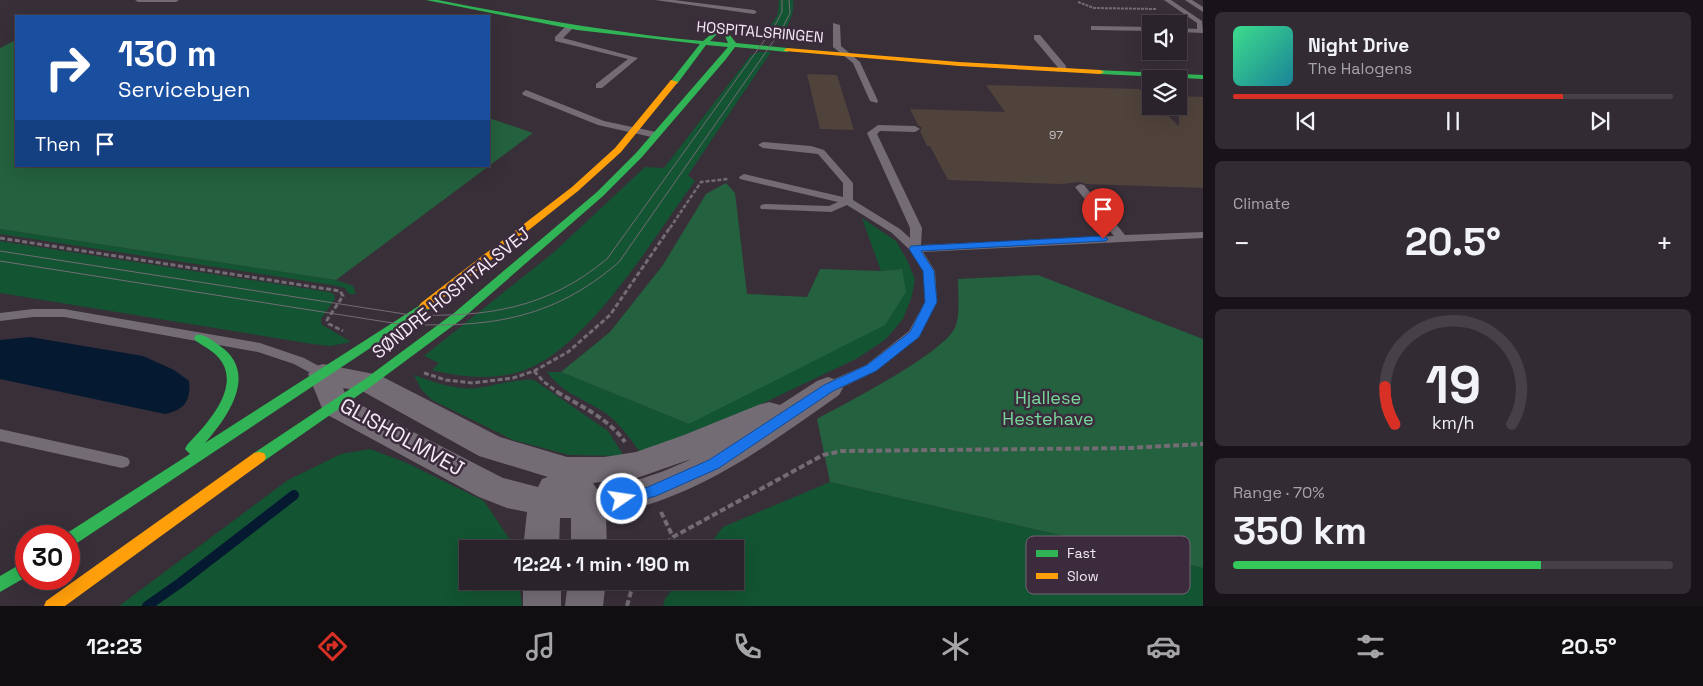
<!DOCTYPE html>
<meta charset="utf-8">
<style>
body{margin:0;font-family:"Space Grotesk",sans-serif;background:#322b33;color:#f1f3f6;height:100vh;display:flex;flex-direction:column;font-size:19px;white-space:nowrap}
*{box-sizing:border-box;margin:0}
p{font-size:16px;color:#a5a4a9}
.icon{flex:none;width:28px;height:28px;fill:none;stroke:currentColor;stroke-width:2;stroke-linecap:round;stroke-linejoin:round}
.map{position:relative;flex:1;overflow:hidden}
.side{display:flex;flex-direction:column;gap:12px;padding:12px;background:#171318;width:500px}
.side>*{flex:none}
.hud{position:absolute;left:15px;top:15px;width:475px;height:152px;border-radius:0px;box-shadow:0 5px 20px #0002,0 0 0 1px #464047;background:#1a4fa0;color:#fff;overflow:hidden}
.fabs{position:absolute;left:1142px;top:15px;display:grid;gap:10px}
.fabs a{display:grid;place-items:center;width:45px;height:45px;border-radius:0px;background:#2a232b;box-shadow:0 5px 20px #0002,0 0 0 1px #464047;font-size:25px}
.speed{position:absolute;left:15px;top:525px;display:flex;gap:10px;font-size:25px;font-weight:700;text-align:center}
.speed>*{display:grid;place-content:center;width:65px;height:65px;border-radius:50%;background:#2a232b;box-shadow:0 5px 20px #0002,0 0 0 1px #464047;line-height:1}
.speed .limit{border:8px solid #d22;background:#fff;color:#111}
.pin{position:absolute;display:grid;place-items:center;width:42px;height:42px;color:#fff;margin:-51px -21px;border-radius:50% 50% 50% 0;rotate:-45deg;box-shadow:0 0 5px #0007}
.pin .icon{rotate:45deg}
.me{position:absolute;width:55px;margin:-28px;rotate:77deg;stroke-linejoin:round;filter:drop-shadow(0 0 4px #0008)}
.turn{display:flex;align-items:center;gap:18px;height:105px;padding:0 20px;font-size:22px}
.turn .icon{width:65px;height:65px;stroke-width:2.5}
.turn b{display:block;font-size:35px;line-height:42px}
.then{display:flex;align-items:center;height:48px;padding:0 20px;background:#0003;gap:10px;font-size:19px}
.big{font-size:38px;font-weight:800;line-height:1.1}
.side .tile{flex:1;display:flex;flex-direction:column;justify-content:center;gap:8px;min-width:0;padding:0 18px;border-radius:8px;background:#322b33}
.side .dial{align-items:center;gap:0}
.dial svg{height:130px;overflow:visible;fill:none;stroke:#464047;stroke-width:7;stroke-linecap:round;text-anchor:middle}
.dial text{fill:#f1f3f6;stroke:none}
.song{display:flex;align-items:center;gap:15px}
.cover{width:60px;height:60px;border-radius:8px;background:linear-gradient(135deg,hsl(150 70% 55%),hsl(190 70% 35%))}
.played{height:5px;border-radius:2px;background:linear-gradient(90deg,#d93025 75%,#464047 75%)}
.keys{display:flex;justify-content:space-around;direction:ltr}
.heat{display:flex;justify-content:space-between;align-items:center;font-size:28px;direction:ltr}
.charge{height:8px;border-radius:4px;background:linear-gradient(90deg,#34c759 70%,#464047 0)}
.trip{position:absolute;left:459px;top:540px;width:285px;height:50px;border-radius:0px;background:#2a232b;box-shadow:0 5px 20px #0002,0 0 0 1px #464047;font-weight:800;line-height:50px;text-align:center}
.dock{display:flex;height:80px;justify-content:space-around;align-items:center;background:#110e11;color:#a5a4a9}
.dock .icon{width:35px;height:35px}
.dock .active{color:#d93025}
.dock b{font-size:22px;color:#f1f3f6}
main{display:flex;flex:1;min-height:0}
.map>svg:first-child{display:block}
.green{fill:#135432}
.forest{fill:#24613e}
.water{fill:#051930}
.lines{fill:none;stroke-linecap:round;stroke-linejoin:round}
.stream{stroke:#051930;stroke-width:10}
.building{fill:#50433b}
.path-far3{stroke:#746c75;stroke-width:2;stroke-dasharray:3 1;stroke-linecap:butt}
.path-far2{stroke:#746c75;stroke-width:2.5;stroke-dasharray:4 2;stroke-linecap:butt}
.path-far1{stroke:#746c75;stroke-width:3;stroke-dasharray:5 2.5;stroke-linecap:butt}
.path{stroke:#746c75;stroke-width:4;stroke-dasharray:6 3;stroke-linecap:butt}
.lane{fill:#746c75;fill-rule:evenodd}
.street{fill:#746c75;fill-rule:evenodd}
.fast{fill:#30b455;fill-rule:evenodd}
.slow{fill:#ff9f0a;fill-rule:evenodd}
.tram{stroke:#746c75;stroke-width:1}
.route{fill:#1a73e8;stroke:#114b97}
.labels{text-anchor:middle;stroke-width:5;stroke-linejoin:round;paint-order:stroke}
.far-number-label{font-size:12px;fill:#cbc0c6}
.far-street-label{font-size:15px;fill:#f4e9f4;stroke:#3c2b3d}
.street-label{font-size:18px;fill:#f4e9f4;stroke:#3c2b3d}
.park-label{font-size:18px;fill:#77d899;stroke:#3c2b3d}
.near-street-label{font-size:21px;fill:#f4e9f4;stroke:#3c2b3d}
.key{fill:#3c2b3d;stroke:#736474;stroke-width:1}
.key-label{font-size:14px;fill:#f4e9f4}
</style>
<main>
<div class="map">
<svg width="1203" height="606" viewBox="0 0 1203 606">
<rect width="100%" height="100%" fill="#382f39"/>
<g class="green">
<path d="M779 0H793C795 14 789 23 782 35L766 33 778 14Z"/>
<path d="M759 52H771L688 175 695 181C654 237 593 340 530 368 500 381 463 378 432 370L439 363 424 356 553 253 645 167 664 168 751 55Z"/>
<path d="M862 218 896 241 907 260 915 279 912 296 903 319 886 339 858 358 686 440 641 453C630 439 619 422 604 412 582 398 564 394 547 372H561L689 424 902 269 881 271Z"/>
<path d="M0 229 336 280 353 286 356 294H349L345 288 332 285 0 234Z"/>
<path d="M0 241 329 292 334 294 335 299 321 319V324L351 342 330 346 312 344 0 293Z"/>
<path d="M414 375C434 382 454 390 476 388 493 386 518 378 534 380L608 431 624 456 569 455 513 440 432 400 421 389Z"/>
<path d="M370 449 407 463 484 501 516 549H468V581H519L522 606H119L288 480 341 454Z"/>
<path d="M830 482 1203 568V606H663L665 599 679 581H735V549H706L723 527Z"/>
</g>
<g class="forest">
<path d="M16 40V166H489V118L533 133 336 280 0 229V48Z"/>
<path d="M726 183 735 193 747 294 807 297 820 269 881 271 902 269 906 292 885 325 689 424 561 372 610 332 663 265 706 194Z"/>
<path d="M1038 275 1203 339V568L830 482 817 419C844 404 949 351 956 325 960 313 958 292 958 279Z"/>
</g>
<path class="water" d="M30 337 143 356 174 370 189 381C191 401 184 410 165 414L0 379V340Z"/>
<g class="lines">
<path class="stream" d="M147 606 180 583 294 495"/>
</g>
<g class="building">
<path d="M807 74 837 75 854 130 820 129Z"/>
<path d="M986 85 1139 89 1151 100V106H1158L1179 126V96L1203 97V188L1086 184 1080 182 1062 184 948 180 930 146H927L920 131 922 128 918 125 910 109 1005 112Z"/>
</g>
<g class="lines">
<path class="path-far3" d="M1078 2 1094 8 1156 9"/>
<path class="path-far2" d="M670 228 701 182 728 179"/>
<g class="path-far1">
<path d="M0 238 340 291 343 296 327 320 329 324 343 331"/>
<path d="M534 371 544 382 559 393"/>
<path d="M424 373 446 380 473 383 513 378 534 371 568 352 610 315 671 226"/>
</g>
<g class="path">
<path d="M557 392C582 407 608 418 625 442"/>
<path d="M661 512 673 537"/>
<path d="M659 549 673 537 823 455 842 451 1129 448 1203 444"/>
<path d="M627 606 634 581"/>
</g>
<g class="lane">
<path d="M135 0H179L176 2H138Z"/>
<path d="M655 0H674L754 10 757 12 754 14Z"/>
<path d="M1164 0H1171L1202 21 1203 33 1179 32V28L1197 29V23Z"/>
<path d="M1185 0H1192L1203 7V12Z"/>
<path d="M833 23 840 25 841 46 860 62 878 101 877 103 870 101 853 63 833 47Z"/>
<path d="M567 25 574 27 563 38 638 58 602 88H596V84L628 59 555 41V37Z"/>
<path d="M1091 26 1151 27V31L1094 30H1091Z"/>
<path d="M1034 35H1040L1066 66V70H1060L1034 39Z"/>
<path d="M526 90 604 121 656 132 661 135 656 138 598 125 523 95 522 93Z"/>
<path d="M878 125 915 126 920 129 915 132 880 131 877 134 922 228 921 245 1114 236 1075 187 1080 184 1084 185 1125 235 1203 232V238L923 252 935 271 937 302 919 337 876 371 833 392H823L821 388 823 384 866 365 909 331 925 302 923 271 911 251 892 233 847 205 831 212 761 209 760 207 761 205 765 204 829 206 838 202 740 179 739 177 744 174 843 197V183L818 154 763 148 758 145 763 142 811 146 824 150 853 183V200L900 229 910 238V228L867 133Z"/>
<path d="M33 309H64L260 343 304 358 328 371 330 374 328 377H318L294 364 258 352 64 317H33L0 321V313Z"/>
<path d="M0 429 122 456 128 458 130 462 128 466 122 468 0 441Z"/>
</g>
<g class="street">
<path d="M323 364 379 375 500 437 567 457H604L636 452 684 435 758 405 769 402 780 405 817 381 828 377 839 381 843 388 839 395C762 449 699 497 606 516L607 549H571V518H560L559 549H523L527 512 507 508 479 497 324 413 308 374 313 367ZM343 388 362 391 479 456 548 477 542 479 538 487 503 478 347 398ZM691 459C658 475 633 482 597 489L593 483 637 478Z"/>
<rect x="523" y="581" width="38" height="25"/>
<path d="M568 581H606L603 606H565Z"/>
</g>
<g class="fast">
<path d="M426 0H438C526 17 614 33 703 41L714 32 717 34 710 41 728 43 725 36 728 34 730 35 736 43 787 48 790 50 787 52 735 47 726 59 642 157 603 196 462 319 373 385 264 461 259 462 254 461 252 457 254 453 365 379 454 313 597 192 636 153 728 47 706 45 677 84H674L670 82 700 44 577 30Z"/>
<path d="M1097 70 1203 75V79L1100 74H1097Z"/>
<path d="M425 302 429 303 431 306 429 309 74 545 69 547V536L64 535 190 454 185 449 187 445C206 425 244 386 218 357 212 350 203 346 196 341L194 338 196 335C204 333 213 341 220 346 259 373 228 417 205 443Z"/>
<path d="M26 561V577L0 592V576Z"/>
</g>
<g class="slow">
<path d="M787 48 959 62 1100 70 1104 72 1100 74 959 66 785 51 784 50Z"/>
<path d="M671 80 678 82 621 152 578 191 429 309H421L419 306 421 303 572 187 615 148Z"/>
<path d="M259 452 264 453 266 457 264 461 65 606H44L46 601 254 453Z"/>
</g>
<g class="tram">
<path d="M0 251 411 315C488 317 546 309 607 259L774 27 782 12V0"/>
<path d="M0 261 399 324C486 328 551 321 619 262L782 29 790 13 789 0"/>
</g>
</g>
<path class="route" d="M1103 236 1108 239 1106 241 921 251 934 271 937 302 919 337 876 371 833 391 719 468 656 496 622 505 617 503 615 499 617 494 648 487 709 460 824 385 867 365 910 332 925 302 923 271 909 249 911 246Z"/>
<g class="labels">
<g class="far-number-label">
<text x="1056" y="139">97</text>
</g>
<g class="far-street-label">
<text transform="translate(760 32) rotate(5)" y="5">HOSPITALSRINGEN</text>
</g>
<g class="street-label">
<text transform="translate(451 293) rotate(-39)" y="6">SØNDRE HOSPITALSVEJ</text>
</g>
<g class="park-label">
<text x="1048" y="404">Hjallese<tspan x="1048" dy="21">Hestehave</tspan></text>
</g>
<g class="near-street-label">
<text transform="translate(402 437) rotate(29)" y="7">GLISHOLMVEJ</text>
</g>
</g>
<rect x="1026" y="536" width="164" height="58" rx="8" class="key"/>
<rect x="1036" y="550" width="22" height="7" fill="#30b455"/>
<rect x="1036" y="573" width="22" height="6" fill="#ff9f0a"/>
<g class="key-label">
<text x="1067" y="558">Fast</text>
<text x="1067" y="581">Slow</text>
</g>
</svg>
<div class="fabs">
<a><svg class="icon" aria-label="sound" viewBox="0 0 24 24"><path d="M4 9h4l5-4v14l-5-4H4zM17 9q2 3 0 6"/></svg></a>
<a><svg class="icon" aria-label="layers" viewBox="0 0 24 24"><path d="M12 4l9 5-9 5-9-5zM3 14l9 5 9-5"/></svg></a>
</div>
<div class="speed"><div class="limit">30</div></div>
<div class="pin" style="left:1103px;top:239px;background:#d93025"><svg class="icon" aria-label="arrive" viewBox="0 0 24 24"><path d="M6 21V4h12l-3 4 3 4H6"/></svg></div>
<svg class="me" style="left:622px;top:499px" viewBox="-20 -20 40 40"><circle r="17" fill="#1a73e8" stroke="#fff" stroke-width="3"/><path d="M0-11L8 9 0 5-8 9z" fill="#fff"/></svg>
<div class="trip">12:24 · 1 min · 190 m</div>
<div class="hud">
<div class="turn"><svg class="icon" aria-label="right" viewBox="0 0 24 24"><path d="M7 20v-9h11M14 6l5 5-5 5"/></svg><div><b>130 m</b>Servicebyen</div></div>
<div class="then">Then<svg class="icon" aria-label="arrive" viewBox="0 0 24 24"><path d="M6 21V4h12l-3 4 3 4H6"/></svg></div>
</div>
</div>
<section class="side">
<div class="tile">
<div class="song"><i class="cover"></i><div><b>Night Drive</b><p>The Halogens</p></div></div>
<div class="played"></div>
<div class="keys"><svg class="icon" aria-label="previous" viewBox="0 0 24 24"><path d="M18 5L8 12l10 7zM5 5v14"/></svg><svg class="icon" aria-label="pause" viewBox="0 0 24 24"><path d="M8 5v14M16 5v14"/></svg><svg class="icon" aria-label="next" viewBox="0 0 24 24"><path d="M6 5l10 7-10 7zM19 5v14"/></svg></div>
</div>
<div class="tile"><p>Climate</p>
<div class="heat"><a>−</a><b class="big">20.5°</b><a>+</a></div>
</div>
<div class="tile dial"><svg viewBox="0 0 100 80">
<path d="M14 69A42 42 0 1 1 86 69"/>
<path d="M14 69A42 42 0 0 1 8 46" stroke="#d93025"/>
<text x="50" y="56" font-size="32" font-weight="700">19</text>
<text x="50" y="72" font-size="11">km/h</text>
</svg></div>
<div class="tile"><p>Range · 70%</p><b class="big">350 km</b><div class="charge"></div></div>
</section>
</main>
<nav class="dock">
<b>12:23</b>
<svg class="icon active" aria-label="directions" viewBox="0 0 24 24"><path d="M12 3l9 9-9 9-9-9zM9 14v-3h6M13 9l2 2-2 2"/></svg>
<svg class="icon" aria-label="music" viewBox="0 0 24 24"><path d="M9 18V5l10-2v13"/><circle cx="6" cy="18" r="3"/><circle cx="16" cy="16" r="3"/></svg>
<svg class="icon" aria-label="phone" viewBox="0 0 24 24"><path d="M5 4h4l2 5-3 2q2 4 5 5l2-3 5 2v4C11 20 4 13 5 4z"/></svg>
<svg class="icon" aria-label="climate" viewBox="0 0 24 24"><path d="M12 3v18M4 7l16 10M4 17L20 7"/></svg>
<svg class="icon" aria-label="car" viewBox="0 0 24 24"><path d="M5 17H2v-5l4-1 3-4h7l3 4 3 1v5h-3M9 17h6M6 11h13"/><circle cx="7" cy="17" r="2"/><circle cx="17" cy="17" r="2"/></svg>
<svg class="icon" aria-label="filters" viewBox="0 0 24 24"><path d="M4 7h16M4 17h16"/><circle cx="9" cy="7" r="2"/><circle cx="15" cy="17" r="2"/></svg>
<b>20.5°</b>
</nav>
